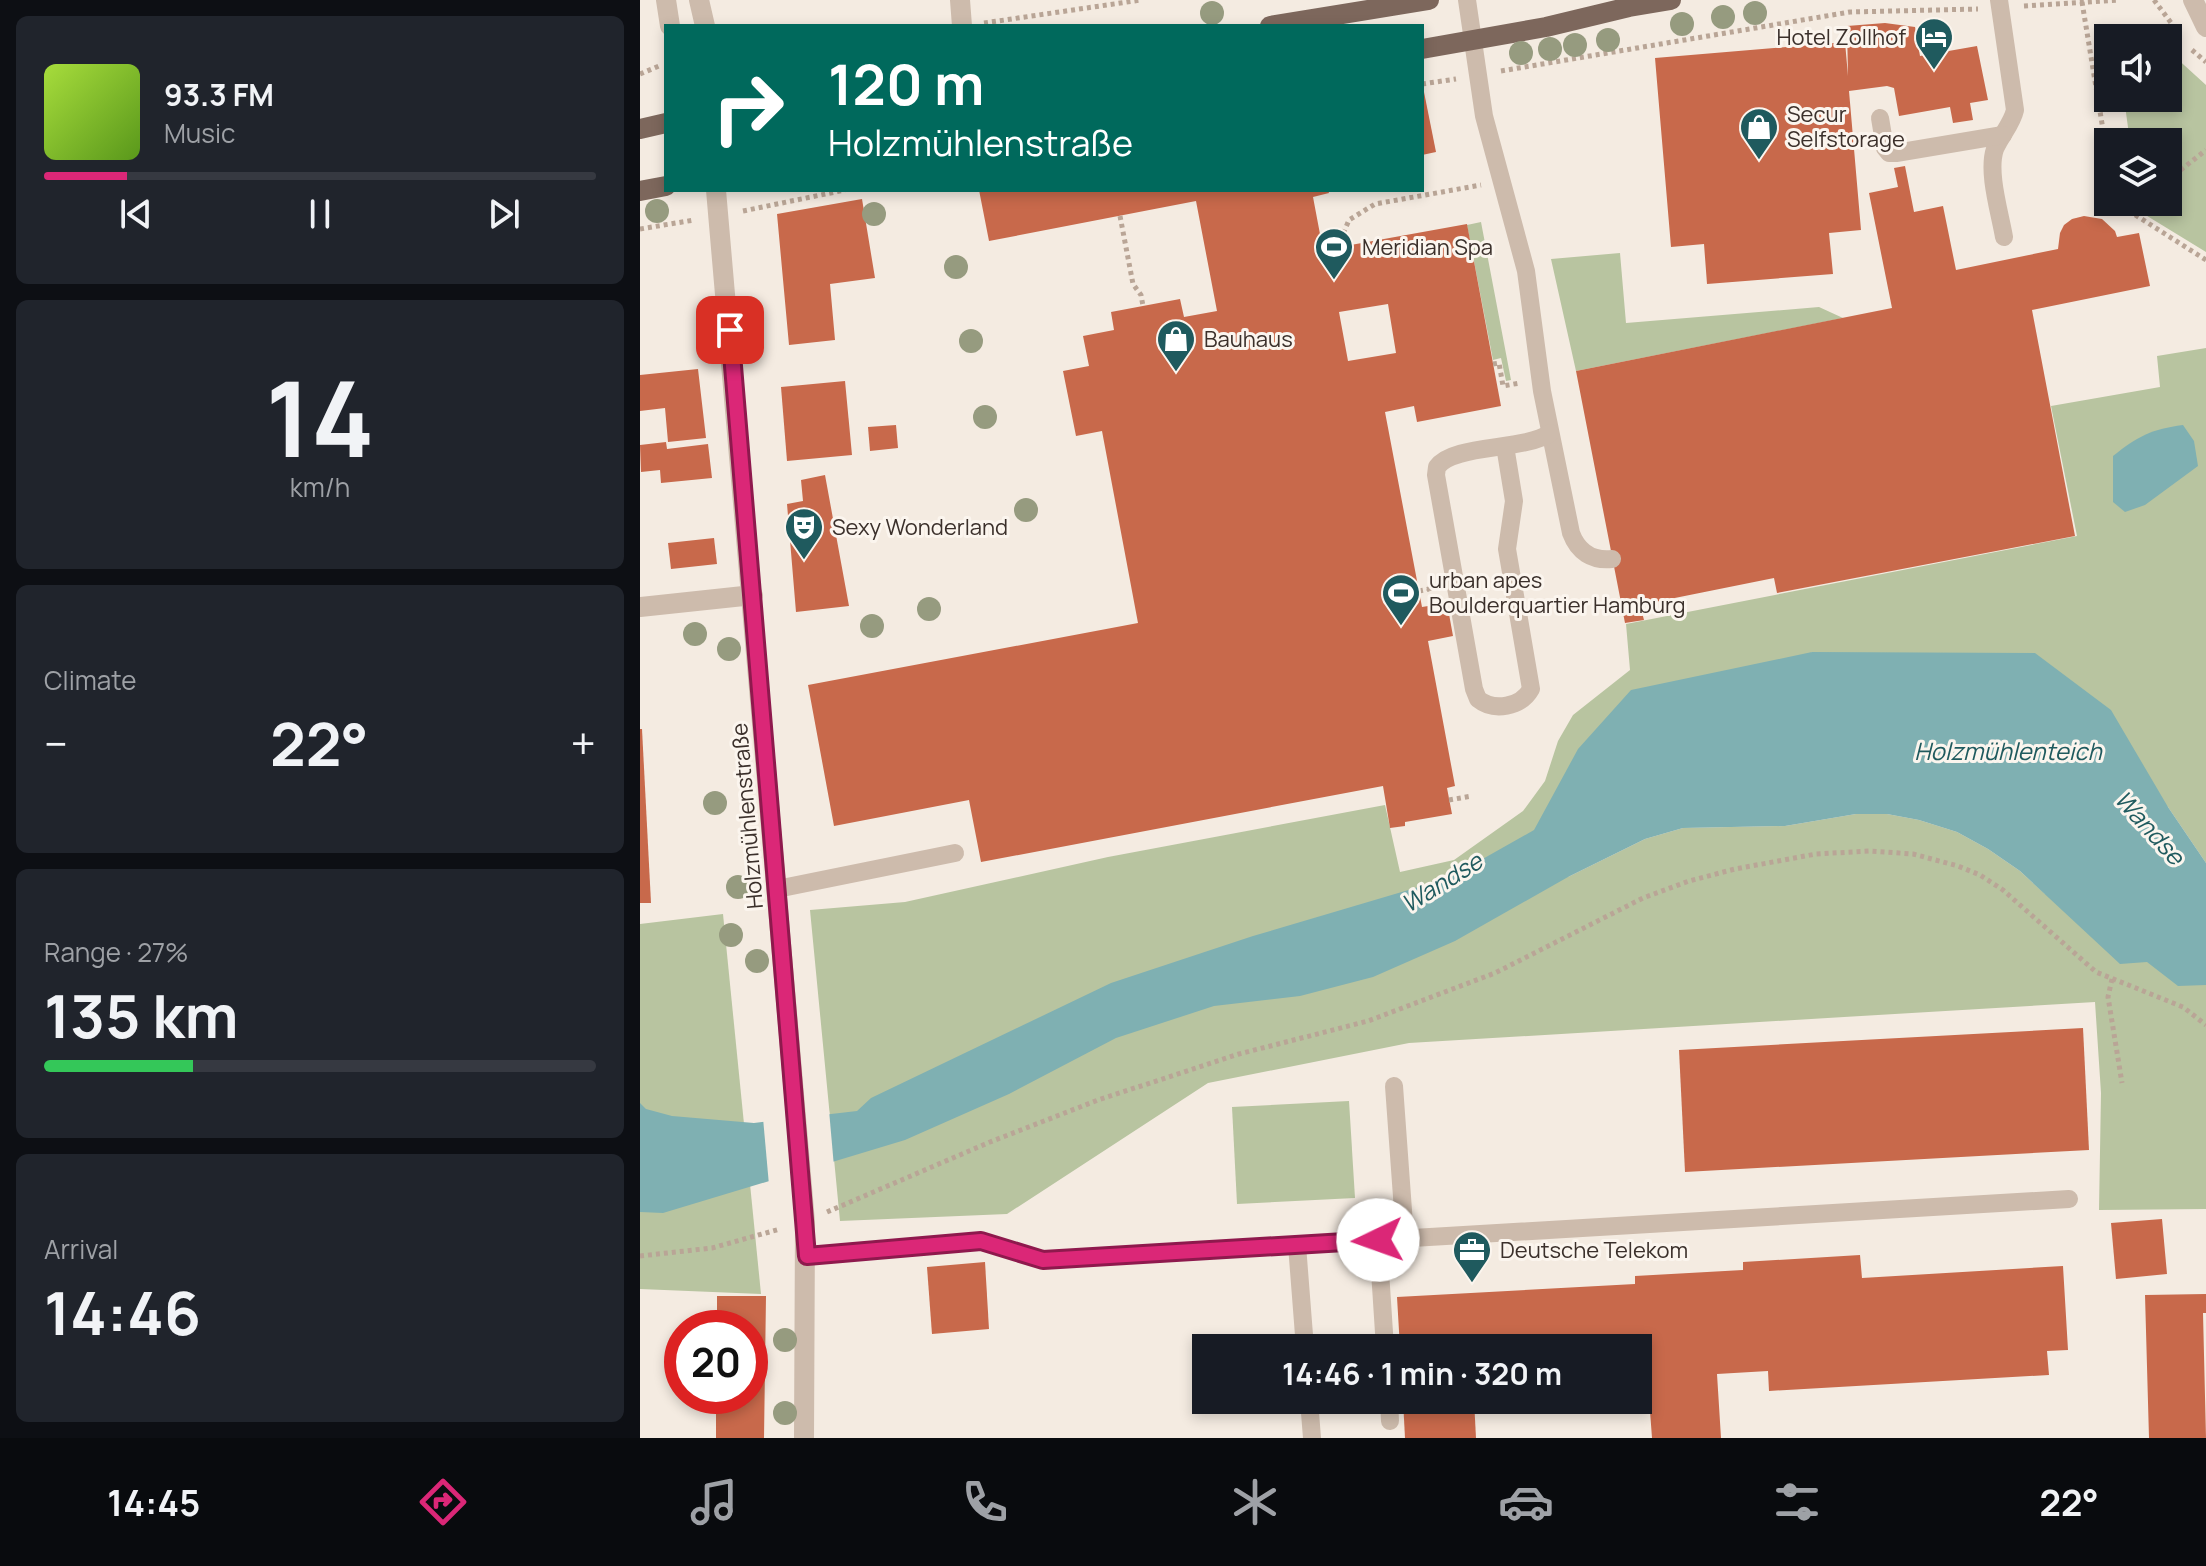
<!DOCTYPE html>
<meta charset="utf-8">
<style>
body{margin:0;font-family:Manrope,sans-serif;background:#20242c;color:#f1f3f6;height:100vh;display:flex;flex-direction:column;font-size:30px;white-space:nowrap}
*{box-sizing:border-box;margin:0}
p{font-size:26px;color:#9ea1a6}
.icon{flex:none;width:44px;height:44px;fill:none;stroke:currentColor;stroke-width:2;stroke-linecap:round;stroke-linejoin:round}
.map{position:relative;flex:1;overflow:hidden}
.side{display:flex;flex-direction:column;gap:16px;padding:16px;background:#0d0f14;width:640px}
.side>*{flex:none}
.guide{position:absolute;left:24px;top:24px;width:760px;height:168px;border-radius:0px;box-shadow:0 4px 12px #0003;background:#00695c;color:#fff;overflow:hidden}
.tools{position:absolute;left:1454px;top:24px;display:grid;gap:16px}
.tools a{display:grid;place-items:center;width:88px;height:88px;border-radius:0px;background:#171b24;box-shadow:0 4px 12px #0003;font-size:40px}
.speed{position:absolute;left:24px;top:1310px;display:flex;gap:16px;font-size:40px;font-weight:700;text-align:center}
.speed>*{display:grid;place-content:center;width:104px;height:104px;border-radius:50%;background:#171b24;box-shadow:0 4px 12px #0003;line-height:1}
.speed .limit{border:12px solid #d22;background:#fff;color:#111}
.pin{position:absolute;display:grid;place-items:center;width:68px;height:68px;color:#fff;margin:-34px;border-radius:16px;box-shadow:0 4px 12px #0006}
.me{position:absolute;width:88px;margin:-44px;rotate:267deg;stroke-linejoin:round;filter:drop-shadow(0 0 6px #0008)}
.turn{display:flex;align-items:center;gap:28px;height:168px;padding:0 32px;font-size:36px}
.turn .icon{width:104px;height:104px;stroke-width:2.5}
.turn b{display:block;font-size:56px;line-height:68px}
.big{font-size:60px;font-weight:700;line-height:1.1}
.side .widget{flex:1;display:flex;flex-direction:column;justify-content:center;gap:12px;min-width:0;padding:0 28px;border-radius:12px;background:#20242c}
.side .dial{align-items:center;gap:0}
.dial b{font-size:104px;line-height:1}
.song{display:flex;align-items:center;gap:24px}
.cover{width:96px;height:96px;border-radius:12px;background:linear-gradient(135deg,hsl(80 70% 55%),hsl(90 70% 35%))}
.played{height:8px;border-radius:4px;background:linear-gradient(90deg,#db2777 15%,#363941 15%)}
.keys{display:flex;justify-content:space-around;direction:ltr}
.heat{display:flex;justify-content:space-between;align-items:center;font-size:44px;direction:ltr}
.charge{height:12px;border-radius:6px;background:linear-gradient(90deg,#34c759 27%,#363941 0)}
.trip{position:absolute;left:552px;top:1334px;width:460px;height:80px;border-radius:0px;background:#171b24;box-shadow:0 4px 12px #0003;font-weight:700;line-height:80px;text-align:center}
.dock{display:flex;height:128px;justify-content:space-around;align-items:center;background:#090b0e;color:#9ea1a6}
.dock .icon{width:56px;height:56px}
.dock .on{color:#db2777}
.dock b{font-size:36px;color:#f1f3f6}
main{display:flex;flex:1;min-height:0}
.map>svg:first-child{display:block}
.green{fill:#b8c4a0}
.water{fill:#7fb0b2}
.pier{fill:#f4ebe1}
.building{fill:#c8694b;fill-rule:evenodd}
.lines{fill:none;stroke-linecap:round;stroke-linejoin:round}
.path{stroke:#b9a596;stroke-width:5;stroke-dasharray:4 4;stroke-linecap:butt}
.service{stroke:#cdbbac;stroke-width:18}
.minor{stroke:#cdbbac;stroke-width:20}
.tertiary{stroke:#cdbbac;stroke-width:20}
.primary{stroke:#7d675c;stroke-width:20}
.tree{fill:#969b7f}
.route-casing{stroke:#8e194d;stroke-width:20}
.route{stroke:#db2777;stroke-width:14}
.labels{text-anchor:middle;stroke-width:6;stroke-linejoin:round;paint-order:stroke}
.poi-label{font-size:22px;fill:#3b302b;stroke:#fbf5ee;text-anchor:start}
.street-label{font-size:22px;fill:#3b302b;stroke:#fbf5ee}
.water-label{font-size:24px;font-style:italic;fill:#1f5a5e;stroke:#fbf5ee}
</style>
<main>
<section class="side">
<div class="widget">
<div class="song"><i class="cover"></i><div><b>93.3 FM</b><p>Music</p></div></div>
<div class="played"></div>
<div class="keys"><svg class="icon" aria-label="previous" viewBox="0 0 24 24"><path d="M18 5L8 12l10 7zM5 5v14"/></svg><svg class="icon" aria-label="pause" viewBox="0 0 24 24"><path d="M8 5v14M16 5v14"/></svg><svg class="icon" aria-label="next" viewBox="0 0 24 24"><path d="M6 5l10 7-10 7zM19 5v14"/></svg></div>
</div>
<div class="widget dial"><b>14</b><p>km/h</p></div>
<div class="widget"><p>Climate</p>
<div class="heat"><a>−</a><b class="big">22°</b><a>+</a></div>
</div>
<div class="widget"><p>Range · 27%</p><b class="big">135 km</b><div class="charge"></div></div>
<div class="widget"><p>Arrival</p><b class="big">14:46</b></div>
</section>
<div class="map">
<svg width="1566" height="1438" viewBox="0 0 1566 1438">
<rect width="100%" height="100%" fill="#f4ebe1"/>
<g class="green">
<path d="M1528 54 1533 55 1566 85V252L1499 211 1497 202H1528V142H1490L1484 98H1528Z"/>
<path d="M841 222 871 380 866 381 861 358 853 360 827 225Z"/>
<path d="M980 253 986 323 1179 307 1203 318 936 371 911 259Z"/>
<path d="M1566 348V863L1528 807 1172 652 928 877 1005 839 1043 828 1145 826 1216 814H1247L1279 820 1317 832 1348 849 1380 871 1405 894 1566 913V1209L1459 1210 1461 1093 1455 1002 769 1043 568 1083 367 1214 200 1221 170 910 265 902 468 857 745 805 760 872 814 860 883 811 905 781 918 741 933 715 990 670 986 624 1437 536 1411 406 1520 387 1517 356Z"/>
<path d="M83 914 121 1294 0 1289V924Z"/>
<path d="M709 1101 715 1198 597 1204 592 1107Z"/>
</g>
<g class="water">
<path d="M1543 425 1554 441 1558 466 1505 505 1485 512 1473 502V456C1498 436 1512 429 1543 425Z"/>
<path d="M1172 652 1395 653 1471 710 1528 807 1566 863V985L1538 986 1507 962 1480 964 1380 871 1348 849 1317 832 1279 820 1247 814H1216L1145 826 1043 828 1005 839 928 877 815 941 733 977 660 996 574 1006 476 1038 369 1094 265 1140 23 1213 0 1212V1103L6 1109 32 1116 114 1123 217 1111 231 1098 471 983 613 936 809 878 894 830 938 749 991 690Z"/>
</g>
<path class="pier" d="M189 1110 194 1167 129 1185 123 1118Z"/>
<g class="building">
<path d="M1245 23 1275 27 1280 56 1337 46 1348 100 1330 103 1333 120 1313 123 1310 107 1259 116 1254 88 1247 86 1209 91 1221 230 1189 233 1193 274 1067 284 1064 244 1031 247 1015 58 1205 42 1208 76 1207 26Z"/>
<path d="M783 87 796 152 782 155V88Z"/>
<path d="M1265 166 1274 212 1303 206 1316 270 1418 249 1420 233 1424 225 1432 219 1444 216 1462 219 1475 231 1477 237 1499 233 1510 286 1392 310 1435 536 1137 593 1134 578 1000 605 1004 620 985 623 936 371 1252 308 1229 193 1258 187 1254 168Z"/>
<path d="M339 190H688L689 193 673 197 683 250 827 224 861 406 777 422 774 406 745 412 782 607 807 603 813 636 788 641 815 786 807 788 812 814 765 822V826L750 828 743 786 341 862 329 800 194 826 168 685 498 623 462 431 436 436 423 371 449 366 443 336 474 330 471 312 540 299 544 317 577 311 556 201 349 241ZM748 304 756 353 708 361 699 312Z"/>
<path d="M222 199 235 278 190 284 195 340 149 345 137 214Z"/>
<path d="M58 369 66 438 28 442 25 408 0 411V375Z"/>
<path d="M205 381 212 455 147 461 141 387Z"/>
<path d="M256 425 258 448 230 451 228 427Z"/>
<path d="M26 442 27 449 68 444 72 478 21 483 20 470 1 472 0 445Z"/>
<path d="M185 475 209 606 156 612 147 504 163 501 161 480Z"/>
<path d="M74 538 77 564 31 569 28 543Z"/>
<path d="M0 729H2L11 903H0Z"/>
<path d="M1443 1028 1449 1150 1045 1172 1039 1050Z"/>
<path d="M1522 1219 1527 1274 1476 1279 1471 1223Z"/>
<path d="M1220 1255 1222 1278 1423 1266 1428 1350 1407 1351 1409 1375 1129 1391 1128 1371 1077 1374 1081 1438H1012L1009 1397H998V1348H760L757 1297 995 1284V1276L1103 1270V1262Z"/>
<path d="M345 1262 349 1329 292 1334 287 1267Z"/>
<path d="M1566 1294V1313H1563L1566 1438H1509L1505 1295Z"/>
<path d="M77 1296H126L124 1438H76V1396H110V1328H77Z"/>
<path d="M763 1400H834L836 1438H765Z"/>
</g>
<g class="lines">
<g class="path">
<path d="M1514 0 1538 32"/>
<path d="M1442 2 1468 160"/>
<path d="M1384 6 1479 0"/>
<path d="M344 23 501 0"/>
<path d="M1552 50 1566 62"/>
<path d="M861 71 1210 12 1338 9"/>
<path d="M0 74 19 66"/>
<path d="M782 84 816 79"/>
<path d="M1528 180 1566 150"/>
<path d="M1475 202 1566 260"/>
<path d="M103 211 205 190"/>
<path d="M480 216 493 284 501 295 503 306"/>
<path d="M0 229 54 220"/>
<path d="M697 248 709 220 735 204 841 185"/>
<path d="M853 364 859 363 863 386 880 383"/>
<path d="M779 591 789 589V593"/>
<path d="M809 800 832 796"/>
<path d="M1472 979 1468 997 1482 1083"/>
<path d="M187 1212 350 1142 458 1100 599 1054 728 1021 855 973 1003 898 1049 881 1095 869 1176 854 1230 851 1273 854 1318 866 1340 875 1363 890 1456 972 1543 1007 1566 1025"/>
<path d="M0 1256 72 1248 140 1229"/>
</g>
<g class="service">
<path d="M827 0 844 116 886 271 902 391 931 533C938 552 952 561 972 559"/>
<path d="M1359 0 1375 110C1372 124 1361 135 1355 149 1347 172 1360 213 1364 237"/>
<path d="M1240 118 1245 148 1249 153H1256L1363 135"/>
<path d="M865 446 874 501 867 549 891 689C881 707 854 712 838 699L834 689 796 475 797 467C813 444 884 451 910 433"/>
<path d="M137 889 315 853"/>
<path d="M754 1086 765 1238"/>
<path d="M738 1240 745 1348"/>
<path d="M657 1245 665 1348"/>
<path d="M167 1256 341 1241 403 1260 1429 1199"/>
<path d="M669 1400 672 1438"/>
<path d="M749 1400 750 1421"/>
</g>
<g class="minor">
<path d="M320 0 322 26"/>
<path d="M1553 0 1566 27"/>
<path d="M0 607 113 595"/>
</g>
<g class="tertiary">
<path d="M26 0 30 26"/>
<path d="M59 0 65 26"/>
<path d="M76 190 165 1222 164 1438"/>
</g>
<g class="primary">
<path d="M630 26 789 0"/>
<path d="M782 49 906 27 989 7 1031 0"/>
<path d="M0 129 26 123"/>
<path d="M0 191 26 186"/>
</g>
</g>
<g class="tree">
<circle cx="572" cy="13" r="12"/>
<circle cx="1115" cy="13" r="12"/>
<circle cx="1083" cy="17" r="12"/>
<circle cx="1042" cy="24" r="12"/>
<circle cx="968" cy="40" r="12"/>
<circle cx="935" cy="45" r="12"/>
<circle cx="910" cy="49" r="12"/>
<circle cx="881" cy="53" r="12"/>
<circle cx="17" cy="211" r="12"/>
<circle cx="234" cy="214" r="12"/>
<circle cx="316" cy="267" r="12"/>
<circle cx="331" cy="341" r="12"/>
<circle cx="345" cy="417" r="12"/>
<circle cx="386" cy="510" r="12"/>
<circle cx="289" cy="609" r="12"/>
<circle cx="232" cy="626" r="12"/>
<circle cx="55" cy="634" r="12"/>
<circle cx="89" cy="649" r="12"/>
<circle cx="75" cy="803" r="12"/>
<circle cx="98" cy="887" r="12"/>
<circle cx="91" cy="935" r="12"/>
<circle cx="117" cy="961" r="12"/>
<circle cx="145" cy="1340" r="12"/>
<circle cx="145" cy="1413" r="12"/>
</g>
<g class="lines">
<defs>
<path id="route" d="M90 330 167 1256 341 1241 403 1260 738 1240"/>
</defs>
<use href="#route" class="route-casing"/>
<use href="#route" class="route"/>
</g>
<defs>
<symbol id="hotel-pin" viewBox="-11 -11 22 30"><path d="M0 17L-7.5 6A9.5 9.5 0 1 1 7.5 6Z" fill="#1f5a5e" stroke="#fbf5ee"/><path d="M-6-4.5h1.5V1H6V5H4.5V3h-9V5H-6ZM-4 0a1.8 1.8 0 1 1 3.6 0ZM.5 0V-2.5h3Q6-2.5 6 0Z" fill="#fff"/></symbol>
<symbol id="shop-pin" viewBox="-11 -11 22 30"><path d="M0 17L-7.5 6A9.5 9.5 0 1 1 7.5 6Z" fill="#1f5a5e" stroke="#fbf5ee"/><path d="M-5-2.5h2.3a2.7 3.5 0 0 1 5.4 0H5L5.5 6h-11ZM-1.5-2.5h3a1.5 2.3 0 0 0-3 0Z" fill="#fff"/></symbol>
<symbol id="stadium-pin" viewBox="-11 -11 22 30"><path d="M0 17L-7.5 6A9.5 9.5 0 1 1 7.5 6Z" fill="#1f5a5e" stroke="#fbf5ee"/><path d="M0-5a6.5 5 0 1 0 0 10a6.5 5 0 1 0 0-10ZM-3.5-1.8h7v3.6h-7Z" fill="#fff"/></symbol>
<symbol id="theatre-pin" viewBox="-11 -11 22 30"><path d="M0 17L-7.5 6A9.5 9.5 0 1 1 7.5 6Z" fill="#1f5a5e" stroke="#fbf5ee"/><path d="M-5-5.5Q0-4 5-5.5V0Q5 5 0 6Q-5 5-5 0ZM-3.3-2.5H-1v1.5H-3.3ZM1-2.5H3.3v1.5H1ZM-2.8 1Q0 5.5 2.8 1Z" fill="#fff"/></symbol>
<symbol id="office-pin" viewBox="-11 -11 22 30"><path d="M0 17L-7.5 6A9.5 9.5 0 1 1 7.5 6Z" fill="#1f5a5e" stroke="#fbf5ee"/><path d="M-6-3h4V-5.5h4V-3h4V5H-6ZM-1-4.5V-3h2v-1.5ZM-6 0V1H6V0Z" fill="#fff"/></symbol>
</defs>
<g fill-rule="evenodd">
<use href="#hotel-pin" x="1272" y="15" width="44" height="60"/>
<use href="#shop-pin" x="1097" y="105" width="44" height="60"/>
<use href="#stadium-pin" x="672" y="225" width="44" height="60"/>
<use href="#shop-pin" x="514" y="317" width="44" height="60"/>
<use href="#theatre-pin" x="142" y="505" width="44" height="60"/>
<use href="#stadium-pin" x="739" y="571" width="44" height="60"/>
<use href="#office-pin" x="810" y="1228" width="44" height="60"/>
</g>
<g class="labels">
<g class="poi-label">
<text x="1266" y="45" text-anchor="end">Hotel Zollhof</text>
<text x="1147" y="122">Secur<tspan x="1147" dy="25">Selfstorage</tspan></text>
<text x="722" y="255">Meridian Spa</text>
<text x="564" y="347">Bauhaus</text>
<text x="192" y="535">Sexy Wonderland</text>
<text x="789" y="588">urban apes<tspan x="789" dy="25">Boulderquartier Hamburg</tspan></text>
<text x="860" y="1258">Deutsche Telekom</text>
</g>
<g class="street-label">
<text transform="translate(107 816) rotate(-95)" y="8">Holzmühlenstraße</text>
</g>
<g class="water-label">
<text x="1368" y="760">Holzmühlenteich</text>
<text transform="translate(1509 828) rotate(48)" y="8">Wandse</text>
<text transform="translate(802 883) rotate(-32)" y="8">Wandse</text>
</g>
</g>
</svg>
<div class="tools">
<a><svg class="icon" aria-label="sound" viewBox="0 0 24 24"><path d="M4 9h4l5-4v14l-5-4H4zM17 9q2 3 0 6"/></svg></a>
<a><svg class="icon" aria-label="layers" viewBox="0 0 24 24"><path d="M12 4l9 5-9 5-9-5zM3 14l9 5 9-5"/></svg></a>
</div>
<div class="speed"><div class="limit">20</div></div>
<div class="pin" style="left:90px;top:330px;background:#d93025"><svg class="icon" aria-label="arrive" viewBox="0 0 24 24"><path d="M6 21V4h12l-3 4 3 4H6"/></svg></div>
<svg class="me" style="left:738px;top:1240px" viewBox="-20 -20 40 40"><circle r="19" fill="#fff"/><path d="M0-13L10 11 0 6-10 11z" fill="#db2777"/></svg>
<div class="trip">14:46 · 1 min · 320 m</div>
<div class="guide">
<div class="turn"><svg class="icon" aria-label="right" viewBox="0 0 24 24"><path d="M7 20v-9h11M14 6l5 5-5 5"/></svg><div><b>120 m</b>Holzmühlenstraße</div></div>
</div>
</div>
</main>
<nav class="dock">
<b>14:45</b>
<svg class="icon on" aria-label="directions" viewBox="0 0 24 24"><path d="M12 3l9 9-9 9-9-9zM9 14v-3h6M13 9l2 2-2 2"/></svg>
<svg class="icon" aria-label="music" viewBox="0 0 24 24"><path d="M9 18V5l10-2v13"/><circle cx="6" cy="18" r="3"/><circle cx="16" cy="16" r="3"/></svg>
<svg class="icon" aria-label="phone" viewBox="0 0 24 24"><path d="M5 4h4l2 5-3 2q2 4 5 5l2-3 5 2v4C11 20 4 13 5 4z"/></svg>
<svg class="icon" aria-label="climate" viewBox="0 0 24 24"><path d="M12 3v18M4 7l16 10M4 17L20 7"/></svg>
<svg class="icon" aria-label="car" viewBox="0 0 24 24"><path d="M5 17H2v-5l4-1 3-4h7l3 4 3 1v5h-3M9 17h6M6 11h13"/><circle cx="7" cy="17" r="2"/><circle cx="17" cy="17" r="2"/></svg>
<svg class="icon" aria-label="filters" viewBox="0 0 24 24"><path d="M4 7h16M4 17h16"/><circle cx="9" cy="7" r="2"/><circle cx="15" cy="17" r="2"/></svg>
<b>22°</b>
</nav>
